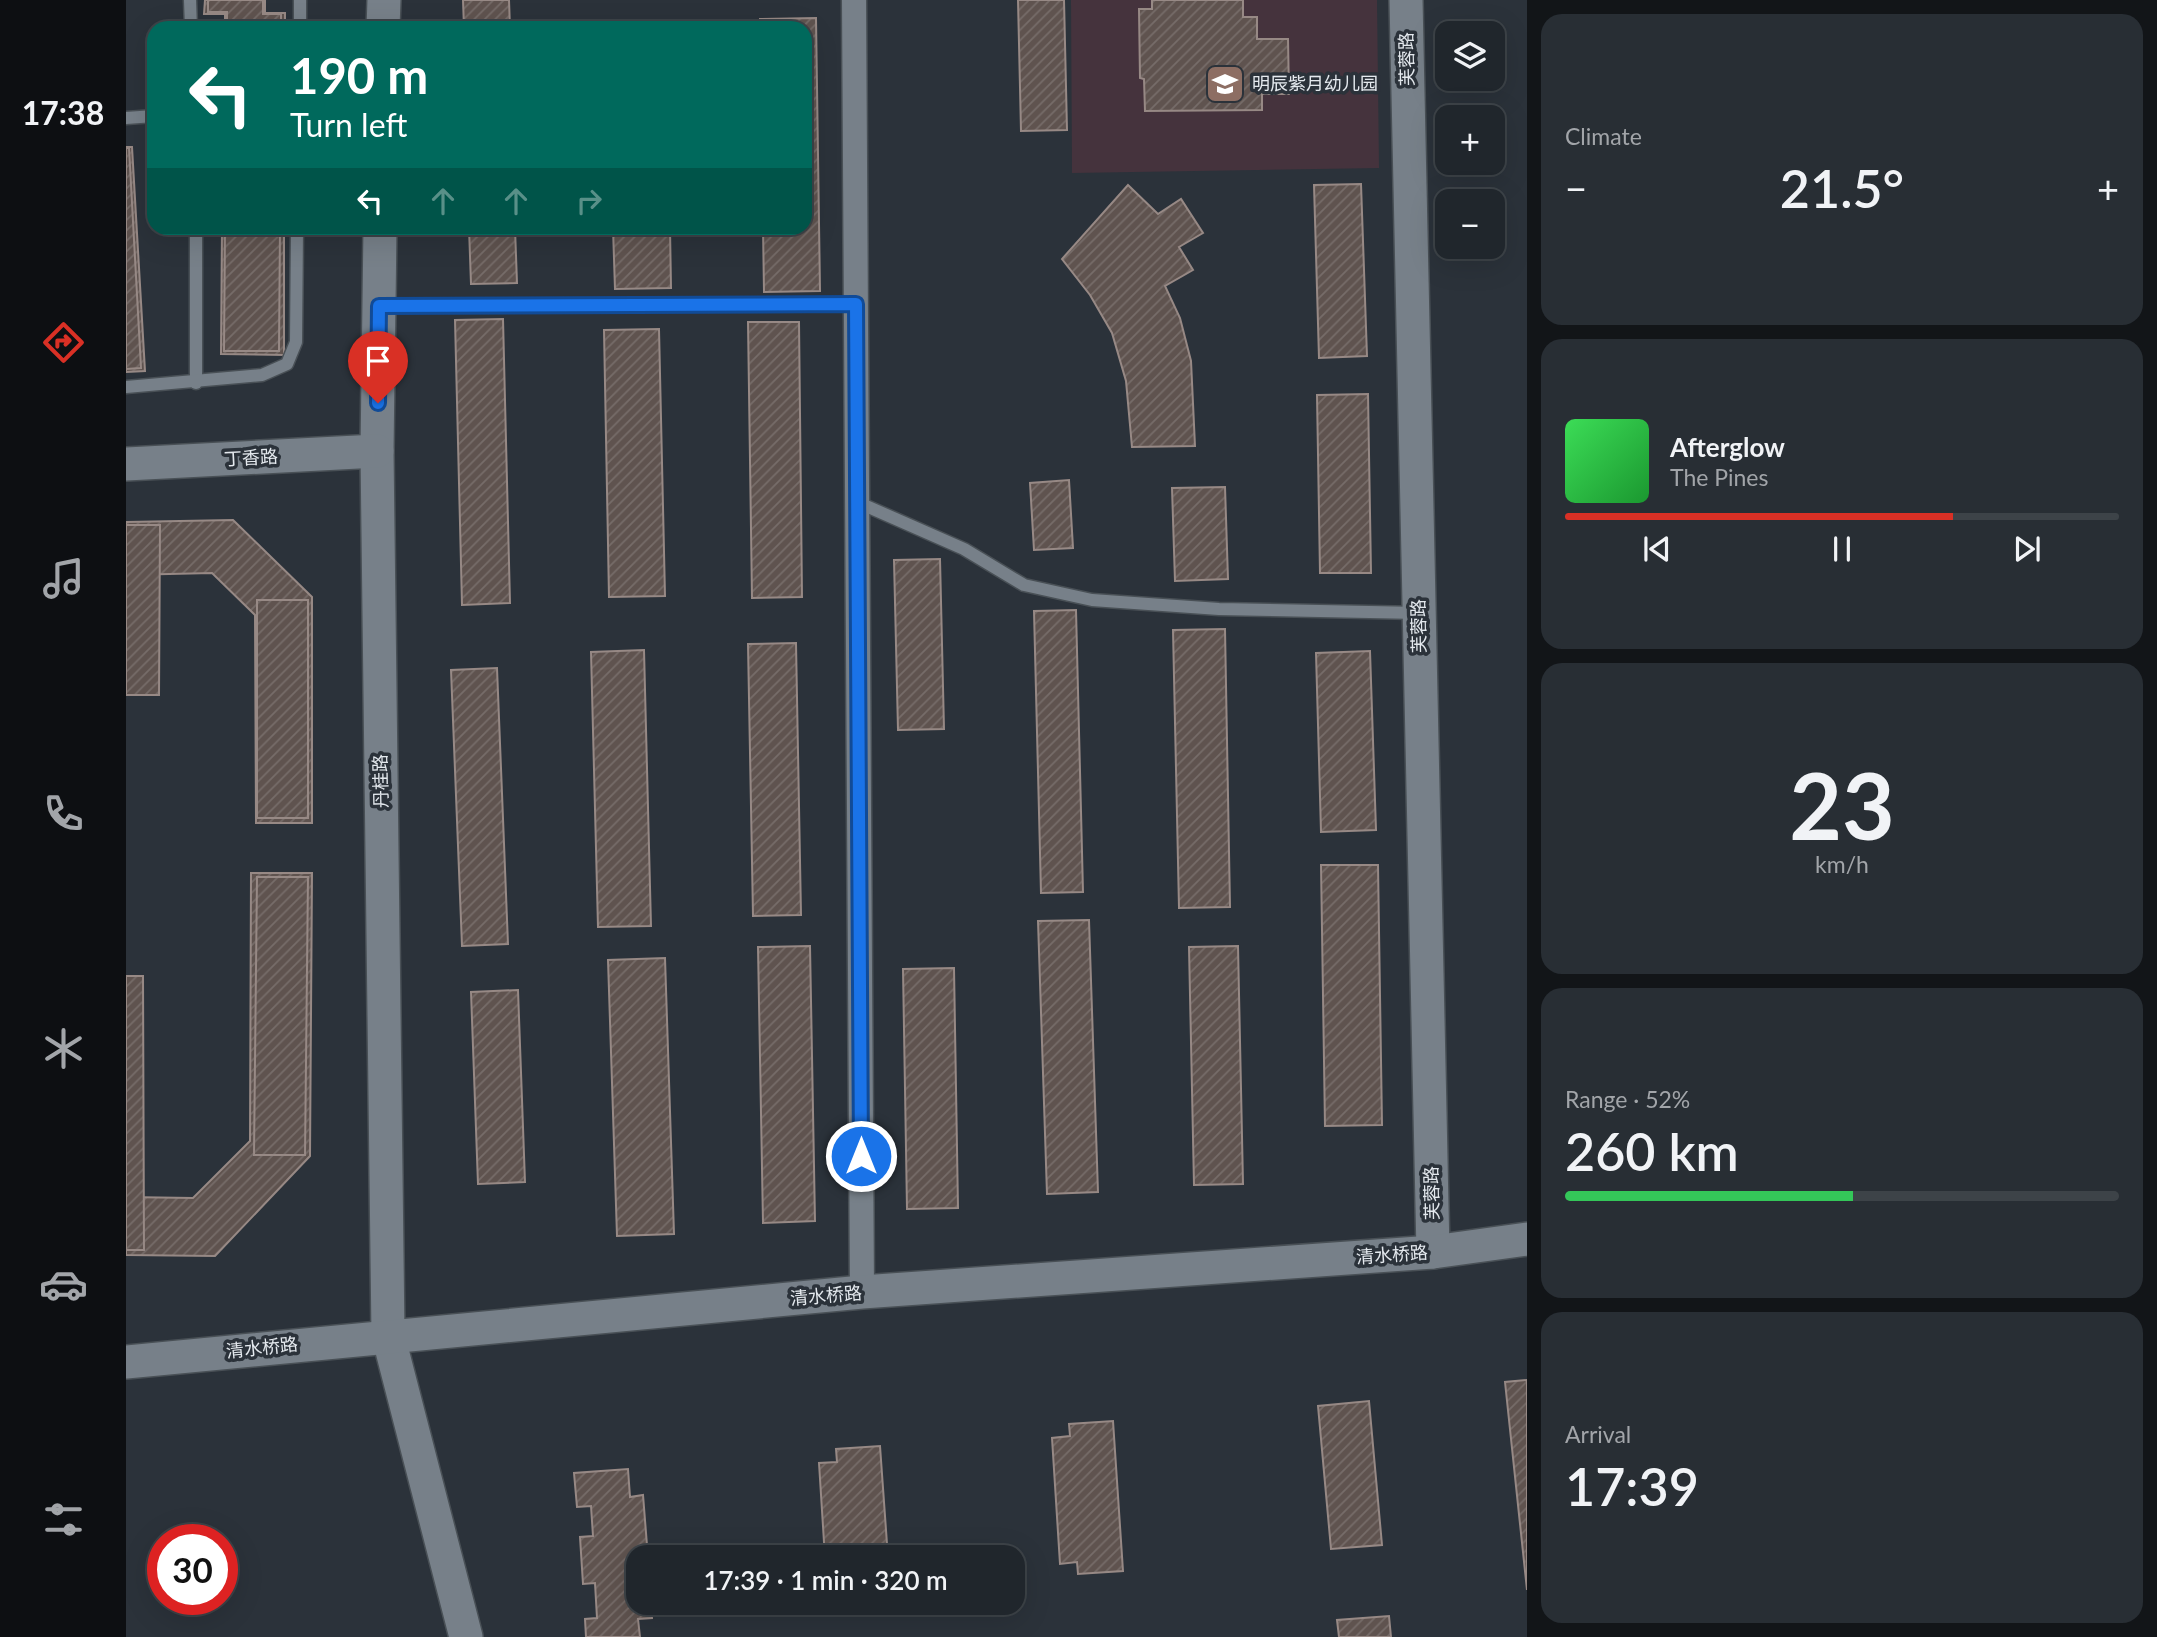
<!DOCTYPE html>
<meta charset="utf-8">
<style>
body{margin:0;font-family:Lato,"Noto Sans SC",sans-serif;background:#282e34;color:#f1f3f6;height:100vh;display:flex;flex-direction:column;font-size:26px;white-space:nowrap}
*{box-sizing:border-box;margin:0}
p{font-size:23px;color:#a2a5a9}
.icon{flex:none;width:38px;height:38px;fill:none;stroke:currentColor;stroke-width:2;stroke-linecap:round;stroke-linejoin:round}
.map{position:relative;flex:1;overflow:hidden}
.panel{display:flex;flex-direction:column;gap:14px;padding:14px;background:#121518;width:630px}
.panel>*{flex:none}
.top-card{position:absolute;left:21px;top:21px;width:665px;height:214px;border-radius:21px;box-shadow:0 7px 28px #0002,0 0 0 2px #3d4348;background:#00695c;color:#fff;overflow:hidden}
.buttons{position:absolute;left:1309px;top:21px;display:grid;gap:14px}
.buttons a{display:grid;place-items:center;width:70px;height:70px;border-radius:14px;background:#20262c;box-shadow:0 7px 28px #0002,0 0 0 2px #3d4348;font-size:35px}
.speed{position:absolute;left:21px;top:1524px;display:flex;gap:14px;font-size:35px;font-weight:700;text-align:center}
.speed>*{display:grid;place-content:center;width:91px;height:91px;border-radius:50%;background:#20262c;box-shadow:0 7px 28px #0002,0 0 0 2px #3d4348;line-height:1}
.speed .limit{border:10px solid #d22;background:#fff;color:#111}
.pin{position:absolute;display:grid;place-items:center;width:60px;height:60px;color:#fff;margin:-72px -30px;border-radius:50% 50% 50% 0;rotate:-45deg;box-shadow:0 0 7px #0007}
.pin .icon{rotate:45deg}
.me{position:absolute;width:77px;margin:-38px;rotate:0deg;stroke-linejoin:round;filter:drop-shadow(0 0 5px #0008)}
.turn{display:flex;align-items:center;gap:24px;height:147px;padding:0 28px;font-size:32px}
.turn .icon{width:91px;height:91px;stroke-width:2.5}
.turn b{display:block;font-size:49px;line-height:60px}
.lanes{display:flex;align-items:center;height:66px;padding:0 28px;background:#0003;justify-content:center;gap:35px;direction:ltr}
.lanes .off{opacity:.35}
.big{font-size:52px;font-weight:600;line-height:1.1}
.panel .widget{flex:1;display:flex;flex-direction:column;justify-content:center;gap:10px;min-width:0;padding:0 24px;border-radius:21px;background:#282e34}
.panel .dial{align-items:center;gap:0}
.dial b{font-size:91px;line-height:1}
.song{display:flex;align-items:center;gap:21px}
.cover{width:84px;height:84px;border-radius:10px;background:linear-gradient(135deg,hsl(130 70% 55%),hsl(130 70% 35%))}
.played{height:7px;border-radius:4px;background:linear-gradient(90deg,#d93025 70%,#3d4348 70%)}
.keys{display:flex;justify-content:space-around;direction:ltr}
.heat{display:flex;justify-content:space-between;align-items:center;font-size:38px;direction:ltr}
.charge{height:10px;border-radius:5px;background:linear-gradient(90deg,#34c759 52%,#3d4348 0)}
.trip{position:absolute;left:500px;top:1545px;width:399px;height:70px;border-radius:21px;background:#20262c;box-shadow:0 7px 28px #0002,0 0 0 2px #3d4348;font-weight:600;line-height:70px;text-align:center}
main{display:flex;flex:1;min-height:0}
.dock{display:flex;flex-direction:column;width:126px;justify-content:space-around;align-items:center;background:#0d0f12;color:#a2a5a9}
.dock .icon{width:49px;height:49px}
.dock .active{color:#d93025}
.dock b{font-size:32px;color:#f1f3f6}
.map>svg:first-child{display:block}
.education{fill:#45333d}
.building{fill:url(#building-hatch);stroke:#978985;stroke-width:2}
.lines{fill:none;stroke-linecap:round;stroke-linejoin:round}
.lane-casing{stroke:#495056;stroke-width:15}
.street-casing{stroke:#495056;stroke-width:27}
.secondary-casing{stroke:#495056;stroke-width:36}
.lane{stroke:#778089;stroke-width:12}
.street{stroke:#778089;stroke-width:24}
.secondary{stroke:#778089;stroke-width:33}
.route-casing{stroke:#114b97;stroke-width:18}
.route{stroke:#1a73e8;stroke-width:12}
.labels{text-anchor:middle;stroke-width:7;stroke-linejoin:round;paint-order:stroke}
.street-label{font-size:18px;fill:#e4e9ee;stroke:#2b323a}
.poi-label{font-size:18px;fill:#e4e9ee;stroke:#2b323a;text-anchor:start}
</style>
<main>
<nav class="dock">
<b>17:38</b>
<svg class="icon active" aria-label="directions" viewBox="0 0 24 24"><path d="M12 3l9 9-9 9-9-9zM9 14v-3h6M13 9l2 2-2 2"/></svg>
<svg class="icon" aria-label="music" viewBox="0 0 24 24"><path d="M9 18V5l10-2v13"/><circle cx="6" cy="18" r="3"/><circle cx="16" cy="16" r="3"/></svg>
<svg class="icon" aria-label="phone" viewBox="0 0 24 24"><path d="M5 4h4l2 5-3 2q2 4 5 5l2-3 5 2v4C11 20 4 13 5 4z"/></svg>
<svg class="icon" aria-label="climate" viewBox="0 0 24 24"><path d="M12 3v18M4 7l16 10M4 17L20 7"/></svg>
<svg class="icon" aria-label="car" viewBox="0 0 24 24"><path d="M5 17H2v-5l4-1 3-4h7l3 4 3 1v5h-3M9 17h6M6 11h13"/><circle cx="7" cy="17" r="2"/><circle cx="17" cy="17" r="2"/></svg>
<svg class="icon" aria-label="filters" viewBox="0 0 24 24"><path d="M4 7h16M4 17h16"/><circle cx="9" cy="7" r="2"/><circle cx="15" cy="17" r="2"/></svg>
</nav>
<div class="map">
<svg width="1401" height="1637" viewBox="0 0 1401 1637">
<defs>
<pattern id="building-hatch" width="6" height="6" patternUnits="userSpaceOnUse" patternTransform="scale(1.75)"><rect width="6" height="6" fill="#5f534f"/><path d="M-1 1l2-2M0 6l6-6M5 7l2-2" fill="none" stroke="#766c69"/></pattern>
</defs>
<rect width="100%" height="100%" fill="#2b323a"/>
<path class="education" d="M945 0H1251L1253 168 946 173Z"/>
<g class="building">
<path d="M79 0H139V13H159V28H99V14H78Z"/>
<path d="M82 0H137V14H155V28H101V12H82Z"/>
<path d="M337 0H383L384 28H338Z"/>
<path d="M892 0H938L941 130 895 131Z"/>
<path d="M1026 0H1117V17H1131V39H1162L1163 94H1136V110L1019 111 1018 79 1014 78 1013 9H1026Z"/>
<path d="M690 18 694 291 638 292 637 228H679V28H634V19Z"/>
<path d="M539 21V28H482V23Z"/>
<path d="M0 147H6L19 371 0 372Z"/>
<path d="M0 148H3L15 368 0 369Z"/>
<path d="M1235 184 1241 356 1193 358 1188 185Z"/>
<path d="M1002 185 1032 214 1055 199 1077 233 1053 247 1067 270 1039 286 1054 318 1065 361 1069 446 1006 447 1000 381 986 333 964 295 936 259Z"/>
<path d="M96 228H158V355L95 354Z"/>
<path d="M99 228H154L153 351H98Z"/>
<path d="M343 228H389L391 283 345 284Z"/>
<path d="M487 228H544L545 288 489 289Z"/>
<path d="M377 319 384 603 336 605 329 320Z"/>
<path d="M622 322H673L676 597 626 598Z"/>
<path d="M533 329 539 596 483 597 478 330Z"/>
<path d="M1242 394 1245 573H1194L1191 395Z"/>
<path d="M943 480 947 548 908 550 904 483Z"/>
<path d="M1099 487 1102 579 1049 581 1046 488Z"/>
<path d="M107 520 186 597V823H130L129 615 86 573 0 575V522Z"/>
<path d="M0 525H34L33 695H0Z"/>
<path d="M814 559 818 729 772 730 768 560Z"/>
<rect x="131" y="600" width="51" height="218"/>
<path d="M950 610 957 892 915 893 908 611Z"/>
<path d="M1099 629 1104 907 1053 908 1047 630Z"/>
<path d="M670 643 675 915 627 916 622 644Z"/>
<path d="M518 650 525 926 472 927 465 652Z"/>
<path d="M1244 651 1250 830 1195 832 1190 653Z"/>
<path d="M371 668 382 944 336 946 325 670Z"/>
<path d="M1195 865H1252L1256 1125 1199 1126Z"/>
<path d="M125 873H186L184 1156 89 1256 0 1255V1197L67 1198 124 1141Z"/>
<path d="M131 877H182L179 1155H128Z"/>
<path d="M963 920 972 1192 921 1194 912 921Z"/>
<path d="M684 946 689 1221 637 1223 632 947Z"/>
<path d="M1112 946 1117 1184 1068 1185 1063 947Z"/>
<path d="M539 958 548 1234 491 1236 482 960Z"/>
<path d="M828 968 832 1208 781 1209 777 969Z"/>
<path d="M0 976H17L18 1250H0Z"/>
<path d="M392 990 399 1182 352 1184 345 992Z"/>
<path d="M1401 1380V1590L1379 1382Z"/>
<path d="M1243 1401 1256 1545 1205 1549 1192 1406Z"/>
<path d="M987 1421 997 1571 952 1574 951 1562 934 1564 926 1438 944 1436 943 1424Z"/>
<path d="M754 1446 762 1558H699L693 1463 711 1462 710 1449Z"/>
<path d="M502 1469 504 1497 517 1495 522 1558H513V1603H525L526 1618 512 1619 514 1637H460L459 1619 471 1618 469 1583 457 1584 454 1537 467 1536 465 1506 451 1507 448 1473Z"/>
<path d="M1263 1616 1265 1637H1213L1211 1620Z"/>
</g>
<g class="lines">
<defs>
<g id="lane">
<path d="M64 0 65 28"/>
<path d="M174 28V0"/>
<path d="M0 118 28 116"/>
<path d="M70 228V383"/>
<path d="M253 306 730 304"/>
<path d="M0 387 136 375 161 364 170 342 171 228"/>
<path d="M731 502 838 549 898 585 966 600 1093 609 1293 613"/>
</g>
<path id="street" d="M728 0 736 1292"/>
<g id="secondary">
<path d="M1280 0 1307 1252"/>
<path d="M257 28 258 0"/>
<path d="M254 228 251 451 262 1335 340 1637"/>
<path d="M0 464 251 451"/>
<path d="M0 1362 736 1292 1307 1252 1401 1239"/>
</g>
</defs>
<use href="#lane" class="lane-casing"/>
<use href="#street" class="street-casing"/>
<use href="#secondary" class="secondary-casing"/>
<use href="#lane" class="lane"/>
<use href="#street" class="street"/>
<use href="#secondary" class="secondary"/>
</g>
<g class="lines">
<defs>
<path id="route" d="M252 403 253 306 730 304 735 1156"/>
</defs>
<use href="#route" class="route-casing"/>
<use href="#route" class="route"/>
</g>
<defs>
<symbol id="school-square" viewBox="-11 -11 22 22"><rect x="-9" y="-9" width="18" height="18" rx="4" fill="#8d6e63" stroke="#2b323a"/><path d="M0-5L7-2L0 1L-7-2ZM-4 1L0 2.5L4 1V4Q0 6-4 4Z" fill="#fff"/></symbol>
</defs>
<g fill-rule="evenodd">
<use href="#school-square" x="1077" y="62" width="44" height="44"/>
</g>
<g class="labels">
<g class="street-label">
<text transform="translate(1281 59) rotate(-91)" y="6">芙蓉路</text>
<text transform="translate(125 458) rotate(-3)" y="6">丁香路</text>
<text transform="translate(1293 626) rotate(-91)" y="6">芙蓉路</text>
<text transform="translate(255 781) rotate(-91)" y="6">丹桂路</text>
<text transform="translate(1306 1193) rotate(-91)" y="6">芙蓉路</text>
<text transform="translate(1266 1255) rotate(-4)" y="6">清水桥路</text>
<text transform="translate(700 1296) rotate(-5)" y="6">清水桥路</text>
<text transform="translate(136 1348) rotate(-6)" y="6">清水桥路</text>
</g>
<g class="poi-label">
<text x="1126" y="90">明辰紫月幼儿园</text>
</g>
</g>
</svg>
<div class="buttons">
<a><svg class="icon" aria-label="layers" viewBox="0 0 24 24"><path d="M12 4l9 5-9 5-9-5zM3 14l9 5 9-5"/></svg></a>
<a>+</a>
<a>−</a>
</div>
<div class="speed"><div class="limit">30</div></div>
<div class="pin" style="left:252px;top:403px;background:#d93025"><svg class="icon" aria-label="arrive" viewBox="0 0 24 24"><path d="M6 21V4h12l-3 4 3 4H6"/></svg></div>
<svg class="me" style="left:735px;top:1156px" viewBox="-20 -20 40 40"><circle r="17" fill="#1a73e8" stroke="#fff" stroke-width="3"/><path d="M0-11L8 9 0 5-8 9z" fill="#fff"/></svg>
<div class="trip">17:39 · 1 min · 320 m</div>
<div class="top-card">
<div class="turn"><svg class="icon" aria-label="left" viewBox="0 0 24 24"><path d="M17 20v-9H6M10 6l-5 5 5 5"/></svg><div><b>190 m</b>Turn left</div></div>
<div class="lanes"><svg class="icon" aria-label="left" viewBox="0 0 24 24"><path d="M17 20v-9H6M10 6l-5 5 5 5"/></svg><svg class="icon off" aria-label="ahead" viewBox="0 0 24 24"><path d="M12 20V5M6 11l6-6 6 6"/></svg><svg class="icon off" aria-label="ahead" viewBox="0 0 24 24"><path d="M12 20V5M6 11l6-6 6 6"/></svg><svg class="icon off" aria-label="right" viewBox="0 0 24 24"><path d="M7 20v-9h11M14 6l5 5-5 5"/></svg></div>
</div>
</div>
<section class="panel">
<div class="widget"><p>Climate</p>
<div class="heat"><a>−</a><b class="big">21.5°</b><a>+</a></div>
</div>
<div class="widget">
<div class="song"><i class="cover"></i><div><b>Afterglow</b><p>The Pines</p></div></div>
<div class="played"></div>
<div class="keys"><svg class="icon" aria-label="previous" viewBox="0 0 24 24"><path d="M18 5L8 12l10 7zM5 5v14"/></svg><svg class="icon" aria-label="pause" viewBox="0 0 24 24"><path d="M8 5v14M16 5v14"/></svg><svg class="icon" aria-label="next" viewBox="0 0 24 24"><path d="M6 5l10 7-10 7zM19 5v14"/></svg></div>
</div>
<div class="widget dial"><b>23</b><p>km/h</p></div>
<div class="widget"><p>Range · 52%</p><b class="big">260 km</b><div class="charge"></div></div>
<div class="widget"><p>Arrival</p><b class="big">17:39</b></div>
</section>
</main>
